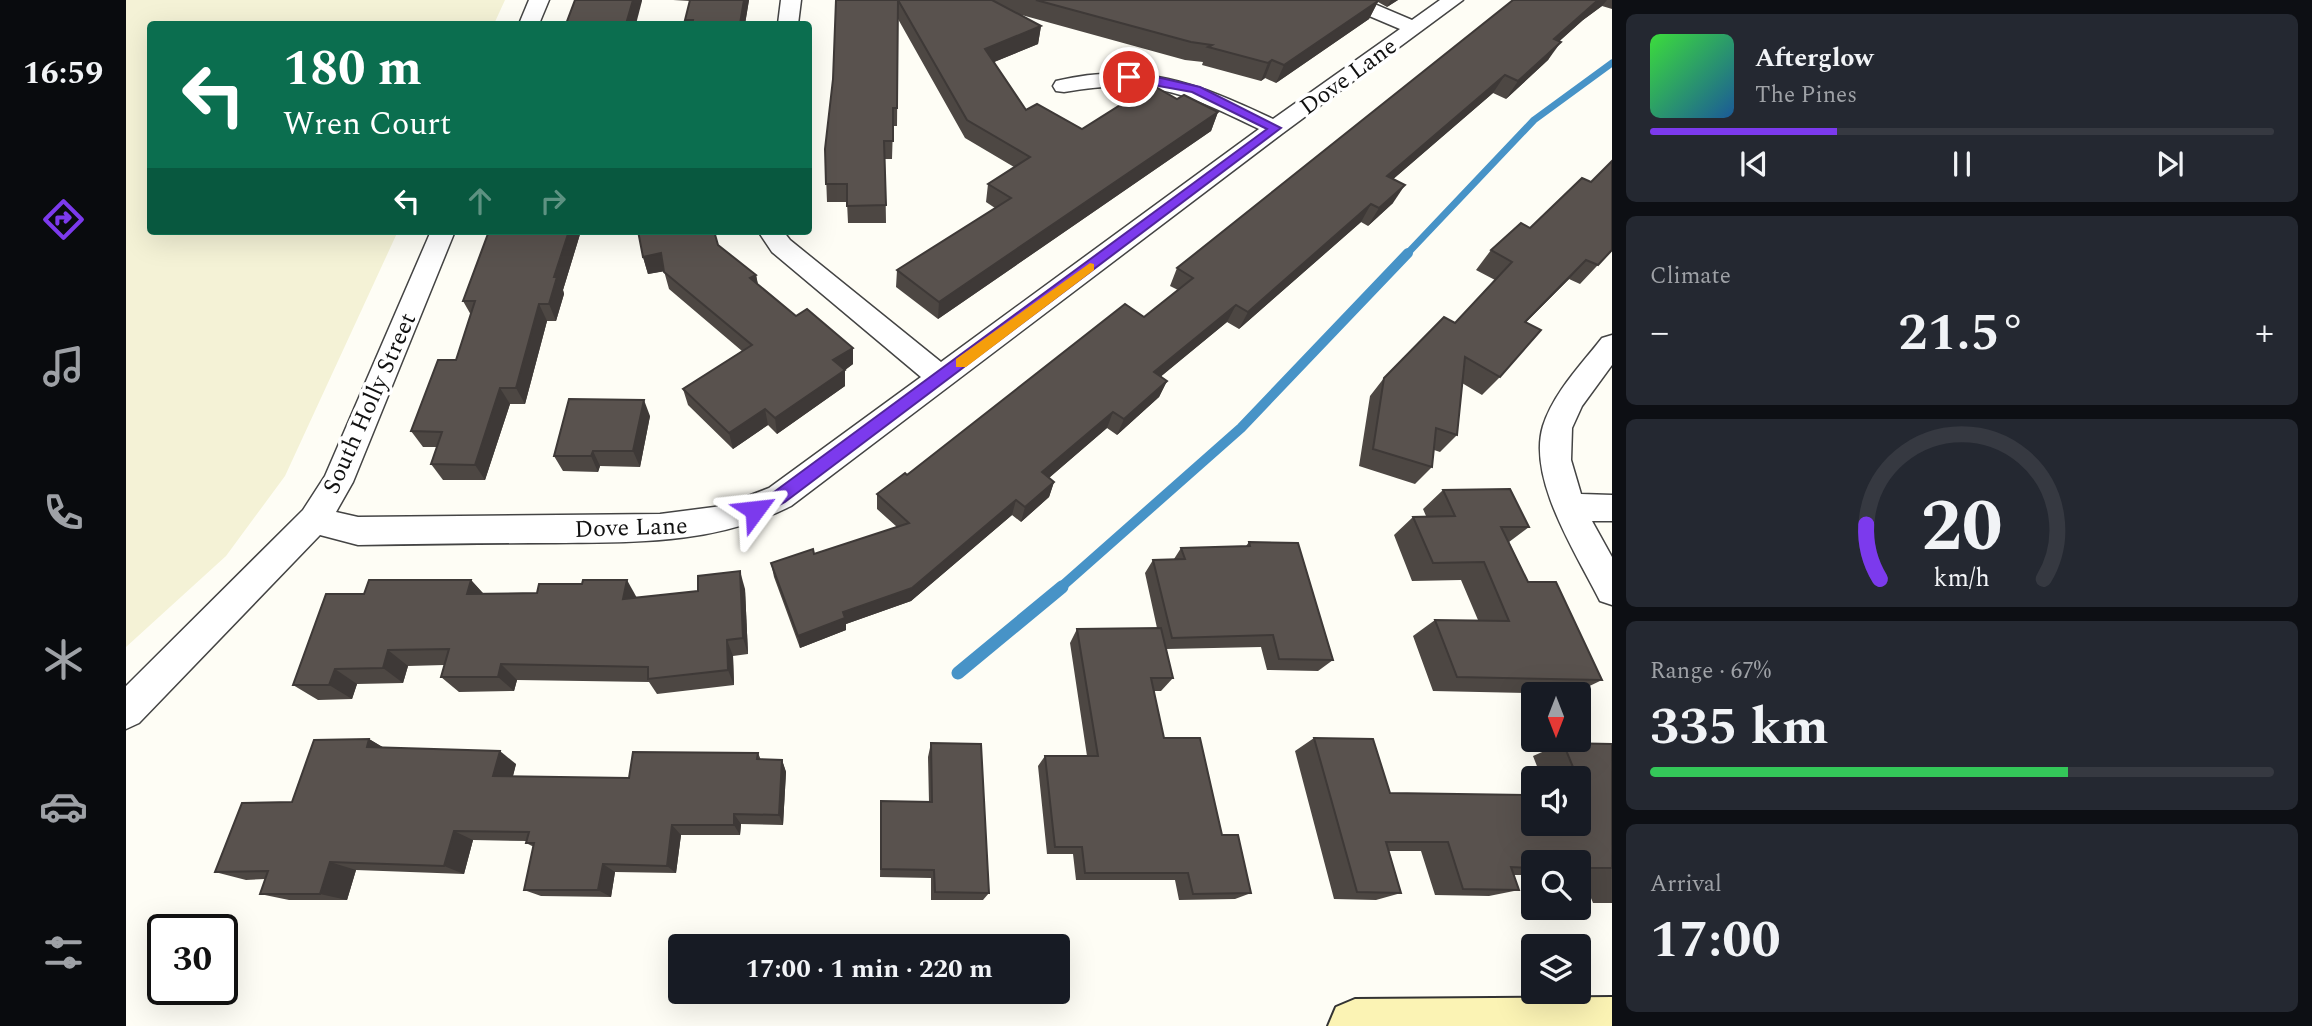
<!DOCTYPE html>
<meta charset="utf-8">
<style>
body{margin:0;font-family:Spectral,serif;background:#242831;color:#f1f3f6;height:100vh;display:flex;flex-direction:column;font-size:26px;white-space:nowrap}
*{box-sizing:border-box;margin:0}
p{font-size:23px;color:#9ea1a6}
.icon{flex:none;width:38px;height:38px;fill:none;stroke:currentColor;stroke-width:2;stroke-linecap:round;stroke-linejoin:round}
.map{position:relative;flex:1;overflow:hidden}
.sheet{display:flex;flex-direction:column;gap:14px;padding:14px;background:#0d0f14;width:700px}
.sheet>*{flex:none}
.guide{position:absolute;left:21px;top:21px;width:665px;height:214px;border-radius:7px;box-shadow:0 7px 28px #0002;background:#0b6e4f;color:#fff;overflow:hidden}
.needle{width:46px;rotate:180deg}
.fabs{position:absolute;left:1395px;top:682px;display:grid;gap:14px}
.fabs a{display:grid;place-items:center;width:70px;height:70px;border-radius:7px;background:#171b24;box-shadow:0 7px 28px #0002;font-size:35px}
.speed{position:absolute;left:21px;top:914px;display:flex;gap:14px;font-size:35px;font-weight:700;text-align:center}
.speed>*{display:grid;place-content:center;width:91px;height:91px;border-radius:50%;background:#171b24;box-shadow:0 7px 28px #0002;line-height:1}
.speed .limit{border:4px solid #111;border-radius:10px;background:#fff;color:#111}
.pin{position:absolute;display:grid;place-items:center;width:60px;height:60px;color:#fff;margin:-30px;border:4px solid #fff;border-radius:50%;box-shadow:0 2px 7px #0007}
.me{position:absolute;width:77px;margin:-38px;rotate:60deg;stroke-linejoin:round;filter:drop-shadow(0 0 5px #0008)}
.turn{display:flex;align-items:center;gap:24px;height:147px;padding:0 21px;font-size:32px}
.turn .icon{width:91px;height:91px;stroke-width:2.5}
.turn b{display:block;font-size:49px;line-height:60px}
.lanes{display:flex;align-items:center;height:66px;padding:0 21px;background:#0003;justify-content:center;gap:35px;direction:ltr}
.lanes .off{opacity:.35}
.big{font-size:52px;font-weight:700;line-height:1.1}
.sheet .widget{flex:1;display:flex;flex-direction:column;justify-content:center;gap:10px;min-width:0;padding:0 24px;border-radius:10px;background:#242831}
.sheet .dial{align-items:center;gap:0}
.dial svg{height:182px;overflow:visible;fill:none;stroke:#363941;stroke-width:7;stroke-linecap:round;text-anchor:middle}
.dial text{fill:#f1f3f6;stroke:none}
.song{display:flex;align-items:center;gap:21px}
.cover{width:84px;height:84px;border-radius:10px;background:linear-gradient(135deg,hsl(120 70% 55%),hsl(210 70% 35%))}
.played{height:7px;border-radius:4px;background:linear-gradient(90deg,#7c3aed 30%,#363941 30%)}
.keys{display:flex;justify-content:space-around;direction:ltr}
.heat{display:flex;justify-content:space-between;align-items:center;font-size:38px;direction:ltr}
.charge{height:10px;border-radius:5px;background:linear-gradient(90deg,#34c759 67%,#363941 0)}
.trip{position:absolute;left:542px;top:934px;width:402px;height:70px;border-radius:7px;background:#171b24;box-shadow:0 7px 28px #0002;font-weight:700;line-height:70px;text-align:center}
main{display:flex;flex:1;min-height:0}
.dock{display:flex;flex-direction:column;width:126px;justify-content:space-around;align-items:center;background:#090b0e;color:#9ea1a6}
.dock .icon{width:49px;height:49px}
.dock .on{color:#7c3aed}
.dock b{font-size:32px;color:#f1f3f6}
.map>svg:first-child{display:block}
.farmland{fill:#f4f2d6}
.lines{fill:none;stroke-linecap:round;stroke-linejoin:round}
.stream-far2{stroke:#4793c7;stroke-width:7}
.stream-far1{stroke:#4793c7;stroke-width:10}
.stream{stroke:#4793c7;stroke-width:13}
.minor-casing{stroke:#444;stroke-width:3}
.secondary-casing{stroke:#333;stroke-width:4}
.minor{fill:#fff;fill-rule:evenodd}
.secondary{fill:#fbf3b4;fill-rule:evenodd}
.wall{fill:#4d4743}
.shaded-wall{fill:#3e3937}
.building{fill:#59524e;stroke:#3e3937;stroke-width:2}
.route{fill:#7c3aed;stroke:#51269a;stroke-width:2}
.slow{fill:#f59e0b}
.labels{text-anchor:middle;stroke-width:7;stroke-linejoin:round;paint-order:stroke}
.street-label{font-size:24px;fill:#111;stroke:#fff}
</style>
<main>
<nav class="dock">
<b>16:59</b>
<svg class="icon on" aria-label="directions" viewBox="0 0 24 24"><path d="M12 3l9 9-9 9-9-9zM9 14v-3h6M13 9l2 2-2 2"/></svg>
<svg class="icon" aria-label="music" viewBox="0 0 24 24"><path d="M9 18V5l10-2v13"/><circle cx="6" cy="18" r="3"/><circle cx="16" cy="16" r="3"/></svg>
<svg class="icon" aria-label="phone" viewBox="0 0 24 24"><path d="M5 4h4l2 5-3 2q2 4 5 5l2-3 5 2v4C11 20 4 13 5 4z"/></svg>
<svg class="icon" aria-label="climate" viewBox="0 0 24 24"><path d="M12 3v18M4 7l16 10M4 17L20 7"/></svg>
<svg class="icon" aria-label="car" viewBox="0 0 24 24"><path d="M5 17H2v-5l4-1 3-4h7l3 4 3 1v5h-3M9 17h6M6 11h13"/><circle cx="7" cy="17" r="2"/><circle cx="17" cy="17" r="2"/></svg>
<svg class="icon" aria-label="filters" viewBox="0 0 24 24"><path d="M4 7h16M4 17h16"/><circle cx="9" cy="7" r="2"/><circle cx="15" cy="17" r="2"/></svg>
</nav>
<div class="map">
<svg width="1486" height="1026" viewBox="0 0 1486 1026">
<rect width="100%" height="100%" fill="#fefdf5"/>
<path class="farmland" d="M0 0H379L368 24H24V231H272L159 476 100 556 0 647Z"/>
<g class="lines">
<path class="stream-far2" d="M1280 255 1408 120 1486 63"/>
<path class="stream-far1" d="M934 588 1115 428 1282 253"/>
<path class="stream" d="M832 673 936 587"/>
<defs>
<g id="minor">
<path d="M403 0H423L413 24H393Z"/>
<path d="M655 0H675L672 24H652Z"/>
<path d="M1212 0H1239L1286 20 1314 0H1337L1157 133 665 506C588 545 508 542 425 543 360 543 296 544 232 545L194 535 13 723 0 729V686L177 510 199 476 305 231H329L227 482 210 512 232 517 534 514 596 506 643 488 795 377 646 252 632 231H657L664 240 815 362 1133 129C1057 92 1025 77 938 92L930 91 927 86 930 81C1014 61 1072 83 1147 119L1274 29 1215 4Z"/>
<path d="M1486 335V365L1456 406 1446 428 1445 460 1455 494 1486 495V521H1466L1486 557V605L1474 601C1451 555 1401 479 1417 426 1428 392 1455 365 1476 338Z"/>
</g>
<path id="secondary" d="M1486 997V1026H1202L1210 1007 1229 999Z"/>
</defs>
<use href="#minor" class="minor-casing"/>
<use href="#secondary" class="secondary-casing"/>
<use href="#minor" class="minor"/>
<use href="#secondary" class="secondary"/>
</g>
<g class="wall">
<path d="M547 0H623L619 24H560L559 20 564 1Z"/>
<path d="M710 0H1272L1261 7 1252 2 1243 19 1150 83 1139 78 1135 81 1076 65 1077 62 1059 60 892 14 915 26 912 44 868 62 900 110 956 129 1051 99 1092 112 1085 131 812 319 770 287 771 270 869 208 860 202 862 184 888 167 839 138 772 19 771 126H767L766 159H759L760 223H722L721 202H701L699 149 707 79Z"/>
<path d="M1387 0H1486V9L1476 6 1457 20 1433 41 1422 60 1380 99 1367 93 1267 179V203L1242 226 1235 222 1113 329 1101 322 1035 376 1041 381 1033 397 991 435 981 428 923 478 928 482 923 497 895 522 886 515 785 601 720 624V630L674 648 648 577 645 563 688 554 771 527 751 509V494L1018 317 1052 290 1044 286 1051 268Z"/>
<path d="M1404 228 1486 250 1454 284 1443 279 1400 322 1374 377 1356 395 1336 383 1331 435 1314 452 1308 450 1306 467 1289 484 1233 466 1244 396 1258 378 1329 323 1369 280 1350 270 1365 250Z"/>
<path d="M363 231H455L437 290 438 294 430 321H421L399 404H384L359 480H317L305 464 311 447H297L285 431 330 360 345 315 337 301Z"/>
<path d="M592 245 630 275 632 284 727 364 719 370V386L651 434 642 425 607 449 562 405 557 389 616 351 543 289 538 271 522 274 517 257Z"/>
<path d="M524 416 514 467 474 466 472 472 437 471 428 456Z"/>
<path d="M1317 490 1403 527 1383 542 1402 582 1476 680 1447 694 1307 691 1287 636 1309 620H1352L1335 580 1286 581 1268 535 1287 517 1300 516 1297 509Z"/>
<path d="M1123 542 1207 660 1192 671 1141 670 1135 647 1040 649 1047 678 1035 691H1027L1038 738 1096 835 1125 893 1109 899 1053 900 1049 880H950L947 854H921L912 766 919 756H961L944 643 951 629 1031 628 1019 573 1027 560 1048 559 1055 548 1120 546Z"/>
<path d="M345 580 357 593 510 598 619 589 622 654 607 656 608 685 531 694 523 682 391 680 388 691 333 692 315 677 318 665 282 666 277 683 231 684 226 699 192 700 167 685 238 594Z"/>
<path d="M1188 738 1264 793 1452 824V779H1416L1407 756 1437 743 1486 744V903H1467L1456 876H1452V863H1407V875H1388L1393 890 1363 896 1309 895 1295 851H1263L1275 893 1250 900 1208 899 1169 751Z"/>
<path d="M243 739 258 748 390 764 387 776 503 778 632 753 635 760H656L660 772 657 825 615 824 614 835H555L550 873 489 872 485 897 415 896 398 890 408 847 400 843 401 841 347 840 338 874 230 870 221 900H163L134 894 139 879 120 880 89 872 166 802Z"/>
<path d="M805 743 863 893 857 900H805V878L754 877 755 801 803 802 802 757Z"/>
</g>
<g class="shaded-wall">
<path d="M507 0H516V1L510 24H500Z"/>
<path d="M618 0H623L619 24H614Z"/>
<path d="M1265 0H1272L1261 7Z"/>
<path d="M1472 0H1481L1476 6 1457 20 1416 57 1428 39Z"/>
<path d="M1252 1 1243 19 1150 83 1158 65Z"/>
<path d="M915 26 912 44 856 67 859 49Z"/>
<path d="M1435 42 1422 60 1380 99 1392 81Z"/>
<path d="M1146 60 1139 78 1135 81 1142 63Z"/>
<path d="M1379 75 1367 93 1250 194 1261 176Z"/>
<path d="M1092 112 1085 131 812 319 813 302Z"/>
<path d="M1279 185 1267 203 1242 226 1253 208Z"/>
<path d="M1245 204 1235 222 1113 329 1122 312Z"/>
<path d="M443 231H455L437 290 438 294 430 321 423 304 428 277Z"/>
<path d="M535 253 540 271 522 274 517 257Z"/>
<path d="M1460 260 1443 279 1382 340 1399 322Z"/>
<path d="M630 275 633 292 624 278Z"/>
<path d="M413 304 421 321 399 404 390 388Z"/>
<path d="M1110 305 1101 322 1021 388 1028 372Z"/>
<path d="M727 348V364L719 370V386L651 434 649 418 707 360Z"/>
<path d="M1041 381 1033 397 991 435 998 419Z"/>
<path d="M374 388 384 404 359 480 349 465Z"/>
<path d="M518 400 524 416 514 467 507 451Z"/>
<path d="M639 409 642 425 607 449 603 433Z"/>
<path d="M987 412 981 428 911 488 916 472Z"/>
<path d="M467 451 474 466 472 472 465 456Z"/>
<path d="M928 482 923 497 895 522 899 507Z"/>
<path d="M890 500 886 515 785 601 720 624V630L674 648 672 636 717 612Z"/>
<path d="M614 571 619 589 622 654 617 638Z"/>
<path d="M345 580 360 597 341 594Z"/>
<path d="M501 580 511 598 497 599Z"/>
<path d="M601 640 607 656 608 685 602 670Z"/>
<path d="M262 650 282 666 277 683 257 668Z"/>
<path d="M375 664 391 680 388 691 372 677Z"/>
<path d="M209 669 231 684 226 699 203 685Z"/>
<path d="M243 739 265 752 241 747Z"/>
<path d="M374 751 390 764 384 787 367 776Z"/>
<path d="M656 760 660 772 657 825 653 815Z"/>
<path d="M608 814 615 824 614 835 608 825Z"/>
<path d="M546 825 555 835 550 873 541 866Z"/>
<path d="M328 831 347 840 338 874 318 866Z"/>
<path d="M204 862 230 870 221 900 194 894Z"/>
<path d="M477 864 489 872 485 897 472 890Z"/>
</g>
<g class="building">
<path d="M449 0H507L500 24H440Z"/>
<path d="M564 0H618L614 24H566L567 20H559Z"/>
<path d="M710 0H866L915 26 859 49 900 110 911 104 956 129 1026 85 1051 99 1058 95 1092 112 813 302 771 270 885 198 862 184 904 157 841 120 772 0 771 108H767V141H758L760 205 721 206V184H700L699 149 707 79Z"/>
<path d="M910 0H1250L1252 1 1158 65 1146 60 1142 63 1082 47 1086 45 1065 42Z"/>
<path d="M1387 0H1472L1428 39 1435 42 1392 81 1379 75 1261 176 1279 185 1253 208 1245 204 1122 312 1110 305 1028 372 1041 381 998 419 987 412 916 472 928 482 899 507 890 500 786 588 717 612 719 618 672 636 645 563 687 549 688 554 783 523 751 494 779 473 781 475 999 304 1018 317 1067 278 1051 268Z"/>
<path d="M1486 161V250L1472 265 1460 260 1399 322 1415 330 1374 377 1339 357 1331 435 1310 428 1306 467 1247 449 1258 378 1318 317 1329 323 1386 262 1365 250 1395 223 1404 228 1456 178 1465 182Z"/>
<path d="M363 231H443L428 277H431L423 304H413L390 388H374L349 465 305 464 316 432 285 431 312 360H330L349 301H337Z"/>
<path d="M512 231H588L592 245 630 275 624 278 670 316 681 309 727 348 707 360 719 370 649 418 639 409 603 433 557 389 626 345 538 272 535 253 517 257Z"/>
<path d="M443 399 518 400 507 451H467L465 456H428Z"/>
<path d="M1384 489 1403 527H1375L1402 582H1430L1476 680 1331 677 1309 620 1383 621 1358 562 1307 563 1287 517 1329 516 1317 490Z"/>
<path d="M1123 542 1172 543 1207 660 1153 659 1147 635 1046 638 1027 560 1059 559 1055 548 1124 546Z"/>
<path d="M614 571 617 638 601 640 602 670 522 679V667L375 664 372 677H315L323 649 262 650 257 668 209 669 203 685H167L200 594H238L243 580H345L341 594 411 593 413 584H456L457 580H501L497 599 572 591V576Z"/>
<path d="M1035 628 1047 678H1025L1038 738H1074L1096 835H1112L1125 893 1067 894 1062 873H959L956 847H929L919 756H972L951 629Z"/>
<path d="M1188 738 1247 739 1264 793 1407 795V824H1452V795L1459 796 1437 743 1486 744V868H1452V863H1407V868L1385 867 1393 890 1337 889 1322 842H1260L1275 893 1231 892Z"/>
<path d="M243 739 241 747 374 751 367 776 503 778 507 752 632 753 631 759 656 760 653 815 608 814V825H546L541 866 477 864 472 890H398L408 843H400L403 832 328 831 318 866 204 862 194 894H134L142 871 89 872 116 803 166 802 188 740Z"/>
<path d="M805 743 855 744 863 893 809 892 808 870 755 869V801L806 802Z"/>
</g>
<path class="route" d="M1003 74 1035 78 1074 87 1155 128 659 502 635 515H624L621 510 624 506 648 492 1141 129 1066 92 999 80V75Z"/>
<path class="slow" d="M964 263 968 264V270L840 367H830V359Z"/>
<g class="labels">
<g class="street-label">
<text transform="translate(1222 76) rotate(-36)" y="8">Dove Lane</text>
<text transform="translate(243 403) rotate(-66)" y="8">South Holly Street</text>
<text transform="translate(505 527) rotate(-2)" y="8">Dove Lane</text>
</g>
</g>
</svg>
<div class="fabs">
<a><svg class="needle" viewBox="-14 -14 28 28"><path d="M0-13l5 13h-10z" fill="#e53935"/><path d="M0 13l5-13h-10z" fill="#9ea1a6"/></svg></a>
<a><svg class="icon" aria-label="sound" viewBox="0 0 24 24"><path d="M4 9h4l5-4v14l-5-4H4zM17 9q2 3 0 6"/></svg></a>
<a><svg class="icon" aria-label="search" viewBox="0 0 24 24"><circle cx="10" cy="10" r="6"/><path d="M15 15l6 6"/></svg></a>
<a><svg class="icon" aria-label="layers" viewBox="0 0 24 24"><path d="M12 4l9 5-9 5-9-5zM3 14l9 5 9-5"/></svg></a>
</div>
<div class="speed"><div class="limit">30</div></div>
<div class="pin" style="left:1003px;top:77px;background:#d93025"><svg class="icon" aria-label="arrive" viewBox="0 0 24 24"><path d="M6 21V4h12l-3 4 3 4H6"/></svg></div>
<svg class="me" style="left:629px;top:510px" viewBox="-20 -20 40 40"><path d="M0-17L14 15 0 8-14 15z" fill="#7c3aed" stroke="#fff" stroke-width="4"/></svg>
<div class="trip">17:00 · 1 min · 220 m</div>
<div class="guide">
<div class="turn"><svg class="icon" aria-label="left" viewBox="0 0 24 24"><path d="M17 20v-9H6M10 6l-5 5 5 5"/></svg><div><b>180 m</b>Wren Court</div></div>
<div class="lanes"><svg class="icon" aria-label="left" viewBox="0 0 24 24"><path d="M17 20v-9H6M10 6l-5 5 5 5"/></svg><svg class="icon off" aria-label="ahead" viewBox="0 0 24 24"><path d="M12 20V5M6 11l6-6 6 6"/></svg><svg class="icon off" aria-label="right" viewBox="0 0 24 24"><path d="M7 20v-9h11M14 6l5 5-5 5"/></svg></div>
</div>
</div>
<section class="sheet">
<div class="widget">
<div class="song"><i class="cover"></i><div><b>Afterglow</b><p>The Pines</p></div></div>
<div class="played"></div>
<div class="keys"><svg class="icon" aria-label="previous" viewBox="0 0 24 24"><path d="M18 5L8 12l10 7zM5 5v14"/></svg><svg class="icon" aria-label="pause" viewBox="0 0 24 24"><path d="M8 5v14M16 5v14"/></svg><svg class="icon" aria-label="next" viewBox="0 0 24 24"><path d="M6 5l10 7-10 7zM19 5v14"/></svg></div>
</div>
<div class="widget"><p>Climate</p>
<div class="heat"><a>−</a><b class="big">21.5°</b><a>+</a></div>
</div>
<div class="widget dial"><svg viewBox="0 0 100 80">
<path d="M14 69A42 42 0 1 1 86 69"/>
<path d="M14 69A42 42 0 0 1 8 45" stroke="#7c3aed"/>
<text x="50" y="56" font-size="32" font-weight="700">20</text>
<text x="50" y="72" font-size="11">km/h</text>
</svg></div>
<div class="widget"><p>Range · 67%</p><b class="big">335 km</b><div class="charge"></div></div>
<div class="widget"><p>Arrival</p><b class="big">17:00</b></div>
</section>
</main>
